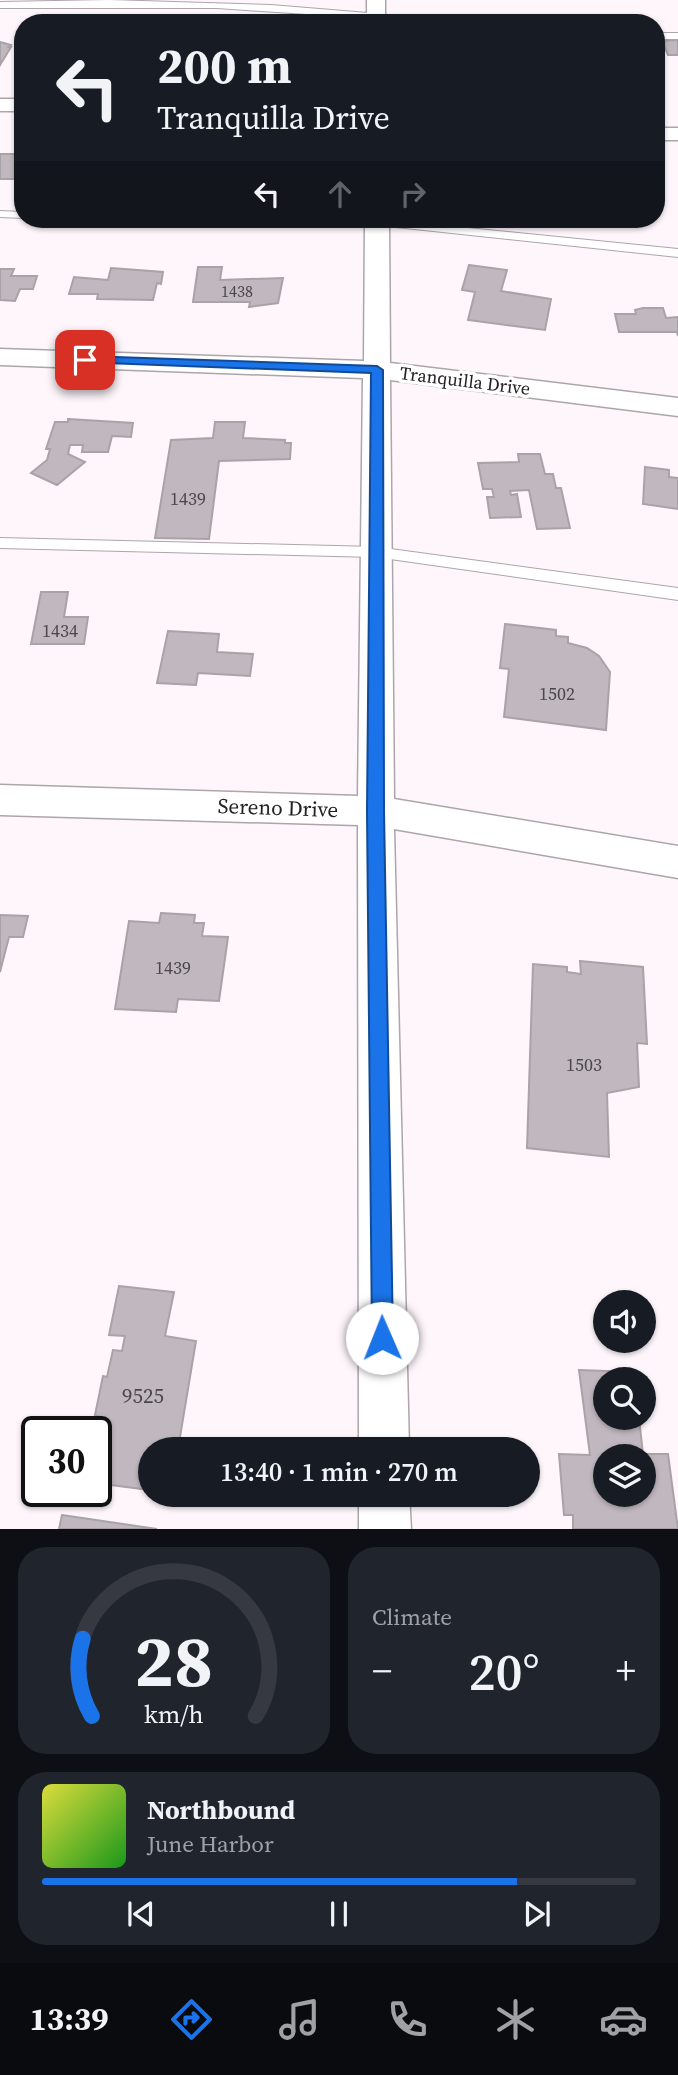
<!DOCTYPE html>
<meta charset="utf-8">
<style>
body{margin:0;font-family:"Source Serif 4",serif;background:#20242c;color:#f1f3f6;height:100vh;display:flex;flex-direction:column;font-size:26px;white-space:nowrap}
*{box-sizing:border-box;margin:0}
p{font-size:23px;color:#9ea1a6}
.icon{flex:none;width:38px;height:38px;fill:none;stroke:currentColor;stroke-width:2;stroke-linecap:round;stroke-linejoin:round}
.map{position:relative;height:1529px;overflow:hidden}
.sheet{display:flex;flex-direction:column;gap:18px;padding:18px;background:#0d0f14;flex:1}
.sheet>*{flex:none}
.hud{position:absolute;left:14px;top:14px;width:651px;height:214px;border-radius:28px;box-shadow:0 2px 5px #0004;background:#171b24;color:#f1f3f6;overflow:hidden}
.buttons{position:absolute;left:593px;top:1290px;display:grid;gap:14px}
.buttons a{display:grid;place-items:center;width:63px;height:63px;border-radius:50%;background:#171b24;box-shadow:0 2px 5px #0004;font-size:35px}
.speed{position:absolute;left:21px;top:1416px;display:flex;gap:14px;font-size:35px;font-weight:700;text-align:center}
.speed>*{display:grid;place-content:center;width:91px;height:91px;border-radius:50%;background:#171b24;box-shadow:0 2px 5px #0004;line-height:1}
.speed .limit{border:4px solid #111;border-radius:10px;background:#fff;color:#111}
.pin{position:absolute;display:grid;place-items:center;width:60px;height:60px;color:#fff;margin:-30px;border-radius:14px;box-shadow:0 4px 10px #0006}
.me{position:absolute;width:77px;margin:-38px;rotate:359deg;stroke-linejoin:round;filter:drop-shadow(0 0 5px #0008)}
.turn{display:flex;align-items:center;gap:24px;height:147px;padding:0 28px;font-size:32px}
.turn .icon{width:91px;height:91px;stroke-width:2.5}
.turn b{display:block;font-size:49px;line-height:60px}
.lanes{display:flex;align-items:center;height:66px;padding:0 28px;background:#0003;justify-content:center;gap:35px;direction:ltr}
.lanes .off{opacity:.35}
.big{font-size:52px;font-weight:600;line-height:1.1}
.sheet .tile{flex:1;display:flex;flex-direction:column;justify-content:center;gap:10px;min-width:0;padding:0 24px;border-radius:28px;background:#20242c}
.sheet .dial{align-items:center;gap:0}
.dial svg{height:182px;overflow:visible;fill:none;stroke:#363941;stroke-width:7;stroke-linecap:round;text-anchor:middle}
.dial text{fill:#f1f3f6;stroke:none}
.song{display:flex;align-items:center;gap:21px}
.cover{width:84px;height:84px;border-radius:10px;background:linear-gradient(135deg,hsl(60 70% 55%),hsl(120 70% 35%))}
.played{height:7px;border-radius:4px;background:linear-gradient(90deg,#1a73e8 80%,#363941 80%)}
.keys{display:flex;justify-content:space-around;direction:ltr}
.heat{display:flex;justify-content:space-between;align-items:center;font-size:38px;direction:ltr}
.sheet .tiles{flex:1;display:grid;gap:18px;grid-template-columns:1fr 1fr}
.tile:last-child{grid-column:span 2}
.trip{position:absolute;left:138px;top:1437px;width:402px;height:70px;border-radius:35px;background:#171b24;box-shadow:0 2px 5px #0004;font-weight:600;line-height:70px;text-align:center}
.dock{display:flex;height:112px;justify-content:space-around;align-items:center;background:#090b0e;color:#9ea1a6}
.dock .icon{width:49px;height:49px}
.dock .selected{color:#1a73e8}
.dock b{font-size:32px;color:#f1f3f6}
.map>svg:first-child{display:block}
.building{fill:#c0b8be;stroke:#a9a2a7;stroke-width:2;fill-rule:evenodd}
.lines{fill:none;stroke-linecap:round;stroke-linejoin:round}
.lane-casing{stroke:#aca5aa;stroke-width:2}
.street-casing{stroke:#aca5aa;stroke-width:3}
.lane{fill:#fff;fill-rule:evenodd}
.street{fill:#fff;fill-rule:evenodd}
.route{fill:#1a73e8;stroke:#114b97;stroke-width:2}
.labels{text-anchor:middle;stroke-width:7;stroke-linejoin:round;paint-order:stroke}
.far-number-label{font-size:16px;fill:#4a474a}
.far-street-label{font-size:18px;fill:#232123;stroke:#fff}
.number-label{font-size:18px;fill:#4a474a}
.street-label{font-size:21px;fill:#232123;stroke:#fff}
.near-number-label{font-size:21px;fill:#4a474a}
</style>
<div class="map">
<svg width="678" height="1529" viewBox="0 0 678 1529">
<rect width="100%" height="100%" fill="#fef6fb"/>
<g class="building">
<path d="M678 40V55H668L662 41Z"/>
<path d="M0 42 11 45 9 47H11L0 65Z"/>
<path d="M23 148V170H19L15 179H0V154H20Z"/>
<path d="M469 265 507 270 501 291 551 299 545 330 468 320 475 292 462 290Z"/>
<path d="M198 267H222L220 280 283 278 278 303 249 307 250 302H193Z"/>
<path d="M111 268 163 272 161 284 157 283 153 300 97 299 98 294H69L74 277 108 280Z"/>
<path d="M0 269H14L11 276H37L33 289H20L15 301 0 300Z"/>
<path d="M643 308H663L666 318 678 317V336L677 332H619L615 314H636L635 310Z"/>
<path d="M68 419 133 423 131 437 112 436 108 452H82L83 445H70L68 454 85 462 57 485 31 473 47 460 50 449H46L55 422H68Z"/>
<path d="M215 422H245L243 438 285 440V443H291L290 459 219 461 209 539 155 538 171 440 213 438Z"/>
<path d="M518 454H540L545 474H553L556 488H561L570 528 537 529 529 490 510 491 511 495 517 494 521 517 490 518 487 497H494L492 489H483L478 463 519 462Z"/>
<path d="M645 467 669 470V477L678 478V509L643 504Z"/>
<path d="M41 592H68L64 617H88L84 644H31Z"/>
<path d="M505 624 556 630V636L568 637V643L587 648 599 656 610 672 606 730 504 717 509 669 500 668Z"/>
<path d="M168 631 219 634 217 652 253 654 250 676 198 673 196 685 157 683Z"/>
<path d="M161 913 195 915 194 923H204L202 936 228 937 219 1001 178 999 176 1012 115 1009 129 921 159 923Z"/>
<path d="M0 915 28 916 23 937H9L0 972Z"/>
<path d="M580 961 643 967 647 1044 637 1043 639 1087 607 1093 609 1157 527 1148 533 964 567 967V972L581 974Z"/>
<path d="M119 1286 174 1292 165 1336 196 1341 178 1449H150V1490L96 1483V1441L101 1417 95 1415 103 1376 107 1377 113 1350 122 1351 125 1336 109 1335Z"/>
<path d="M579 1370 634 1372 635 1379H606V1418H639L643 1454H668L678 1529H573V1515H564L559 1454 590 1455ZM606 1456H644V1494H606Z"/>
<path d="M62 1515 157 1529H59Z"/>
</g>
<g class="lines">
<defs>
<g id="lane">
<path d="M109 0 271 5 380 14 439 23 217 8H0V2Z"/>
<rect x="656" y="33" width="22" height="6"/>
<path d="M0 211 23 212V218L0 217Z"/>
<path d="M263 219H379L678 249V257L377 225 269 222Z"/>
<path d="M0 538 376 547 678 588V600L376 557 0 548Z"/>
</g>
<g id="street">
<rect x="367" y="0" width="18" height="23"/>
<rect x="0" y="99" width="23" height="12"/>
<rect x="656" y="128" width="22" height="12"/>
<path d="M365 219H389L390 363 678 398V416L390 380 394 799 678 846V878L394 829 409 1449H359L358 825 0 815V785L358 796 363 378 0 365V349L364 361Z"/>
<path d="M359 1494H409L411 1529H359Z"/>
</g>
</defs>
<use href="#lane" class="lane-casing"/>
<use href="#street" class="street-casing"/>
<use href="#lane" class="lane"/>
<use href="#street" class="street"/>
</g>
<path class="route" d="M85 356 377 366 383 370 384 811 393 1338 390 1346 382 1349 375 1346 372 1338 367 811 371 373 80 362 79 360Z"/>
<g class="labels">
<g class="far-number-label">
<text x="237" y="297">1438</text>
</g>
<g class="far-street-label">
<text transform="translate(465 381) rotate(7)" y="6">Tranquilla Drive</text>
</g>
<g class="number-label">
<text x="188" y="505">1439</text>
<text x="60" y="637">1434</text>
<text x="557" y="700">1502</text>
<text x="173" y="974">1439</text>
<text x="584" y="1071">1503</text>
</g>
<g class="street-label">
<text transform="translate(278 808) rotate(2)" y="7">Sereno Drive</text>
</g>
<g class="near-number-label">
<text x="143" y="1403">9525</text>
</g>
</g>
</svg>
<div class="buttons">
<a><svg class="icon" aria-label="sound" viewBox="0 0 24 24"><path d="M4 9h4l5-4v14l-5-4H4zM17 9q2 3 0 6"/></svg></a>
<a><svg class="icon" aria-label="search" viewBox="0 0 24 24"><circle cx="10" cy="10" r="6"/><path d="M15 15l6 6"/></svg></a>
<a><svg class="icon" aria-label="layers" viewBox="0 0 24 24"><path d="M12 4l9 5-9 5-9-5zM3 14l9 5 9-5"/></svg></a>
</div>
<div class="speed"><div class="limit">30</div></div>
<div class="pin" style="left:85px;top:360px;background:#d93025"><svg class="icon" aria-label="arrive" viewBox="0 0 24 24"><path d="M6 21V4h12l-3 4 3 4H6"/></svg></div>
<svg class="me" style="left:382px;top:1338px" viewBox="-20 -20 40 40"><circle r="19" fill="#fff"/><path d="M0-13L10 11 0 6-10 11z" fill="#1a73e8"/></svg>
<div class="trip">13:40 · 1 min · 270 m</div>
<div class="hud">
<div class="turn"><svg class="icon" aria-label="left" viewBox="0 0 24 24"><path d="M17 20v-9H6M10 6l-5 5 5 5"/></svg><div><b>200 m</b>Tranquilla Drive</div></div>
<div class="lanes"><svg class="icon" aria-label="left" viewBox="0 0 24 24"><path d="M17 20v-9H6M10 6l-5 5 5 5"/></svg><svg class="icon off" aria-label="ahead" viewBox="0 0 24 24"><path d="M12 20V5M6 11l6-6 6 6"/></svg><svg class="icon off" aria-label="right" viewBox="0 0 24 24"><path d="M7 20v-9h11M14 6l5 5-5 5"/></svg></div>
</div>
</div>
<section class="sheet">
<div class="tiles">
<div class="tile dial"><svg viewBox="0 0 100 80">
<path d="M14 69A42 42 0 1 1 86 69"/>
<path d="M14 69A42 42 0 0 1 10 35" stroke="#1a73e8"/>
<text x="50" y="56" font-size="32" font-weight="700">28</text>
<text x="50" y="72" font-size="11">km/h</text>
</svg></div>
<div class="tile"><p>Climate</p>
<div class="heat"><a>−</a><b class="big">20°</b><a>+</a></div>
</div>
<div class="tile">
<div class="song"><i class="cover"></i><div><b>Northbound</b><p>June Harbor</p></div></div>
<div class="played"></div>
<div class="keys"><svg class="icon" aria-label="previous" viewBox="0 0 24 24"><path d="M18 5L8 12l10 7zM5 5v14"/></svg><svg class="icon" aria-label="pause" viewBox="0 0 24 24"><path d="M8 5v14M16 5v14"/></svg><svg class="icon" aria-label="next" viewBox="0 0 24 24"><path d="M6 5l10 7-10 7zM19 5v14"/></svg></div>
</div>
</div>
</section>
<nav class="dock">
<b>13:39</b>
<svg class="icon selected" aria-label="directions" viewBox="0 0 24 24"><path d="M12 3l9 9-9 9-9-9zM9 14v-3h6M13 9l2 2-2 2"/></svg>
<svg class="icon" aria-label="music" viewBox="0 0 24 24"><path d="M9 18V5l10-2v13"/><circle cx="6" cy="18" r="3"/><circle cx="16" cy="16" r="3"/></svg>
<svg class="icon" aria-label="phone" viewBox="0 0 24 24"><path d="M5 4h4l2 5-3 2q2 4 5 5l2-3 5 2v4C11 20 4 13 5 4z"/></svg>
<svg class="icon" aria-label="climate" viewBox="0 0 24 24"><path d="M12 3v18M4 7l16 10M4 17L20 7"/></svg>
<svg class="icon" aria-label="car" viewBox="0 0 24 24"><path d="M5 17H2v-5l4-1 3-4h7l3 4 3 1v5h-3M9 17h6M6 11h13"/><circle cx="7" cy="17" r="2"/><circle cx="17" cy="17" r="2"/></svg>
</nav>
